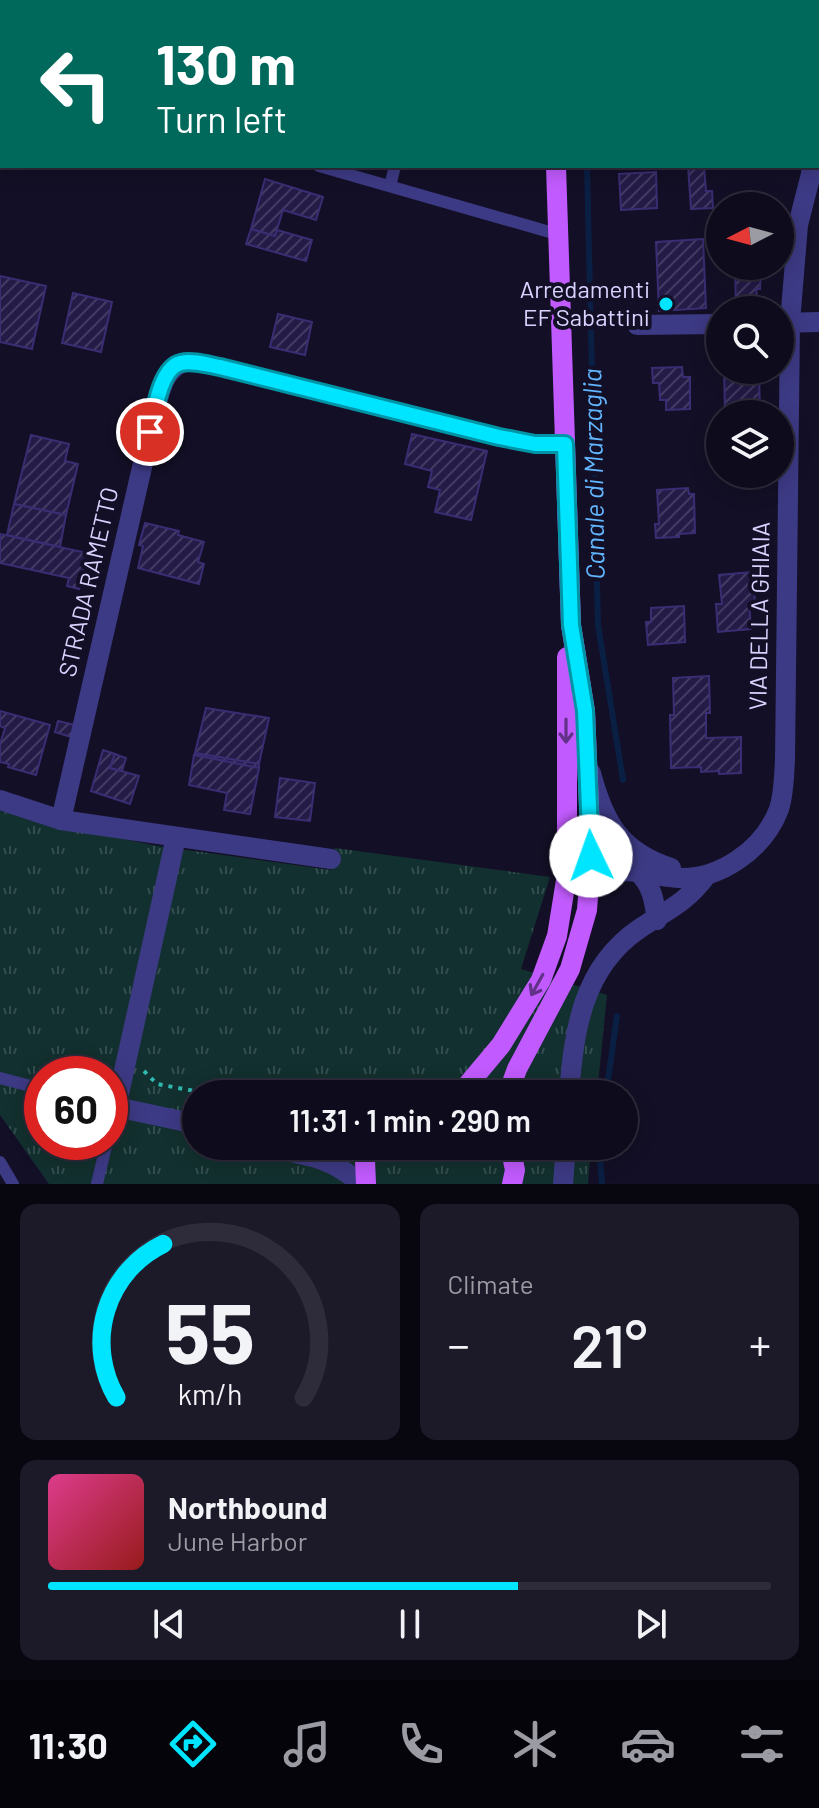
<!DOCTYPE html>
<meta charset="utf-8">
<style>
body{margin:0;font-family:Barlow,sans-serif;background:#1c1929;color:#f1f3f6;height:100vh;display:flex;flex-direction:column;font-size:30px;white-space:nowrap}
*{box-sizing:border-box;margin:0}
p{font-size:26px;color:#9b9ba3}
.icon{flex:none;width:44px;height:44px;fill:none;stroke:currentColor;stroke-width:2;stroke-linecap:round;stroke-linejoin:round}
.map{position:relative;height:1184px;overflow:hidden}
.details{display:flex;flex-direction:column;gap:20px;padding:20px;background:#08060f;flex:1}
.details>*{flex:none}
.guide{position:absolute;left:0px;top:0px;width:820px;height:168px;box-shadow:0 4px 20px #0003,0 0 0 2px #2e2b3b;background:#00695c;color:#fff;overflow:hidden}
.needle{width:52px;rotate:264deg}
.tools{position:absolute;left:706px;top:192px;display:grid;gap:16px}
.tools a{display:grid;place-items:center;width:88px;height:88px;border-radius:50%;background:#0e0b1c;box-shadow:0 4px 20px #0003,0 0 0 2px #2e2b3b;font-size:40px}
.speed{position:absolute;left:24px;top:1056px;display:flex;gap:16px;font-size:40px;font-weight:700;text-align:center}
.speed>*{display:grid;place-content:center;width:104px;height:104px;border-radius:50%;background:#0e0b1c;box-shadow:0 4px 20px #0003,0 0 0 2px #2e2b3b;line-height:1}
.speed .limit{border:12px solid #d22;background:#fff;color:#111}
.pin{position:absolute;display:grid;place-items:center;width:68px;height:68px;color:#fff;margin:-34px;border:4px solid #fff;border-radius:50%;box-shadow:0 2px 8px #0007}
.me{position:absolute;width:88px;margin:-44px;rotate:357deg;stroke-linejoin:round;filter:drop-shadow(0 0 6px #0008)}
.turn{display:flex;align-items:center;gap:28px;height:168px;padding:0 24px;font-size:36px}
.turn .icon{width:104px;height:104px;stroke-width:2.5}
.turn b{display:block;font-size:56px;line-height:68px}
.big{font-size:60px;font-weight:600;line-height:1.1}
.details .tile{flex:1;display:flex;flex-direction:column;justify-content:center;gap:12px;min-width:0;padding:0 28px;border-radius:16px;background:#1c1929}
.details .dial{align-items:center;gap:0}
.dial svg{height:208px;overflow:visible;fill:none;stroke:#2e2b3b;stroke-width:7;stroke-linecap:round;text-anchor:middle}
.dial text{fill:#f1f3f6;stroke:none}
.song{display:flex;align-items:center;gap:24px}
.cover{width:96px;height:96px;border-radius:12px;background:linear-gradient(135deg,hsl(330 70% 55%),hsl(0 70% 35%))}
.played{height:8px;border-radius:4px;background:linear-gradient(90deg,#00e5ff 65%,#2e2b3b 65%)}
.keys{display:flex;justify-content:space-around;direction:ltr}
.heat{display:flex;justify-content:space-between;align-items:center;font-size:44px;direction:ltr}
.details .tiles{flex:1;display:grid;gap:20px;grid-template-columns:1fr 1fr}
.tile:last-child{grid-column:span 2}
.trip{position:absolute;left:182px;top:1080px;width:456px;height:80px;border-radius:40px;background:#0e0b1c;box-shadow:0 4px 20px #0003,0 0 0 2px #2e2b3b;font-weight:600;line-height:80px;text-align:center}
.menu{display:flex;height:128px;justify-content:space-around;align-items:center;background:#06040b;color:#9b9ba3}
.menu .icon{width:56px;height:56px}
.menu .active{color:#00e5ff}
.menu b{font-size:36px;color:#f1f3f6}
.map>svg:first-child{display:block}
.grass{fill:url(#grass-tufts);fill-rule:evenodd}
.lines{fill:none;stroke-linecap:round;stroke-linejoin:round}
.stream{stroke:#0a1f44;stroke-width:6}
.building{fill:url(#building-hatch);stroke:#3b2d73;stroke-width:2}
.path{stroke:#2fb8b0;stroke-width:4;stroke-dasharray:4 6;stroke-linecap:butt}
.service{stroke:#3d3a85;stroke-width:12}
.minor{stroke:#3d3a85;stroke-width:20}
.primary{stroke:#c25bff;stroke-width:20}
.oneway{stroke:#623188}
.route-casing{stroke:#0095a6;stroke-width:20}
.route{stroke:#00e5ff;stroke-width:14}
.poi-dot{fill:#00e5ff;stroke:#130f26;stroke-width:3}
.labels{text-anchor:middle;stroke-width:8;stroke-linejoin:round;paint-order:stroke}
.poi-label{font-size:24px;fill:#d9d4ff;stroke:#130f26;text-anchor:end}
.street-label{font-size:24px;fill:#d9d4ff;stroke:#130f26}
.water-label{font-size:26px;font-style:italic;fill:#62b6ff;stroke:#130f26}
</style>
<div class="map">
<svg width="819" height="1184" viewBox="0 0 819 1184">
<defs>
<pattern id="grass-tufts" width="24" height="20" patternUnits="userSpaceOnUse" patternTransform="scale(2)"><rect width="24" height="20" fill="#12302f"/><path d="M3 7l-1-3M5 7V3M7 7l1-3M15 17l-1-3M17 17v-4M19 17l1-3" fill="none" stroke="#344d4e"/></pattern>
<pattern id="building-hatch" width="6" height="6" patternUnits="userSpaceOnUse" patternTransform="scale(2)"><rect width="6" height="6" fill="#241b47"/><path d="M-1 1l2-2M0 6l6-6M5 7l2-2" fill="none" stroke="#433b63"/></pattern>
</defs>
<rect width="100%" height="100%" fill="#130f26"/>
<path class="grass" d="M0 811 59 826 158 846 331 870 335 848 550 877 521 969 607 995 597 1094H196V1146H591L588 1184H49L0 1115ZM42 1074H110V1142H42Z"/>
<g class="lines">
<g class="stream">
<path d="M587 166 598 625 623 780"/>
<path d="M606 1094 617 1016"/>
<path d="M599 1146 602 1184"/>
</g>
</g>
<g class="building">
<path d="M609 0H642V2H610Z"/>
<path d="M688 166H704L706 191H712L713 208 691 209Z"/>
<path d="M656 172 657 208 621 210 619 174Z"/>
<path d="M265 179 323 197 316 220 283 210 275 236 251 229Z"/>
<path d="M251 229 275 236 277 230 312 240 306 261 246 244Z"/>
<path d="M703 239 706 308 659 311 656 242Z"/>
<path d="M735 266H761L760 289H756L759 310H736Z"/>
<path d="M0 276 46 286 32 349 0 342Z"/>
<path d="M73 293 112 302 101 352 62 343Z"/>
<path d="M278 314 312 322 305 355 270 347Z"/>
<path d="M682 367 683 377H690V409L666 410V400H660L659 383H653L652 368Z"/>
<path d="M724 370H759L760 414H725Z"/>
<path d="M412 434 487 451 471 520 435 512 440 490 428 487 432 471 405 464Z"/>
<path d="M31 435 69 444 65 461 78 464 66 515 14 504Z"/>
<path d="M688 488 689 494H694L695 533 679 534V537L656 538 655 524H659L657 490Z"/>
<path d="M14 504 66 515 60 547 7 535Z"/>
<path d="M145 523 179 531 178 535 204 542 198 562 204 564 199 584 138 568 143 546 139 545Z"/>
<path d="M0 534 87 553 79 589 67 586 69 578 0 563Z"/>
<path d="M752 572 755 601 749 602 751 629 718 632 716 604H722L719 575Z"/>
<path d="M684 606 685 642 648 645 646 622H651V608Z"/>
<path d="M709 676 710 713H706V738L741 737V773L719 774V771L701 772V767L671 768 670 715H674L673 678Z"/>
<path d="M206 708 269 718 259 764 195 753Z"/>
<path d="M0 711 50 725 36 775 8 767 9 764 0 762V744L5 728 0 726Z"/>
<path d="M58 721 75 725 71 737 55 732Z"/>
<path d="M103 750 115 754 110 768 139 776 130 804 91 791Z"/>
<path d="M195 753 259 764V768L194 755Z"/>
<path d="M115 754 126 758 122 771 110 768Z"/>
<path d="M194 755 259 768 250 814 224 810 227 793 189 785Z"/>
<path d="M280 778 315 783 310 821 275 817Z"/>
</g>
<g class="lines">
<g class="path">
<path d="M713 0 714 2"/>
<path d="M818 120 819 121"/>
<path d="M144 1071 157 1084 211 1094"/>
</g>
<g class="service">
<path d="M319 166 560 235"/>
<path d="M390 186 395 166"/>
<path d="M181 363 220 367 499 437 535 444H565"/>
<path d="M0 1078 42 1089"/>
<path d="M110 1106 116 1107 110 1131"/>
<path d="M0 1162 13 1184"/>
<path d="M97 1184 107 1142"/>
</g>
<g class="minor">
<path d="M818 150 819 147"/>
<path d="M780 323 819 322"/>
<path d="M637 325 720 324"/>
<path d="M591 773C604 823 621 852 671 868"/>
<path d="M0 800 61 820 331 859"/>
<path d="M61 820 157 402C162 385 165 372 181 363"/>
<path d="M176 837 116 1107 196 1124"/>
<path d="M637 871C652 885 654 899 657 920"/>
<path d="M589 885C629 861 637 875 678 878 720 880 764 849 779 809 784 794 784 776 785 760L790 322 798 225 813 166"/>
<path d="M569 1094C574 1031 582 968 639 929 667 910 685 904 706 876"/>
<path d="M279 1146C292 1155 308 1154 322 1160 338 1166 349 1174 362 1184"/>
<path d="M563 1184 566 1146"/>
</g>
<g class="primary">
<path d="M548 0V2"/>
<path d="M460 1094 501 1045 541 980 557 936 567 874V657"/>
<path d="M508 1094 517 1069 570 969 587 910 591 856 585 711 571 625 556 166"/>
<path d="M510 1146 515 1170 512 1184"/>
<path d="M366 1184 365 1160 369 1146"/>
</g>
</g>
<defs><path id="oneway-shaft" d="M-6 0H5M1.5-3L5.5 0L1.5 3" fill="none" stroke-width="1.6" stroke-linecap="round" stroke-linejoin="round" transform="scale(2)"/></defs>
<g class="oneway">
<use href="#oneway-shaft" transform="translate(566 731) rotate(90)"/>
<use href="#oneway-shaft" transform="translate(537 985) rotate(119)"/>
</g>
<g class="lines">
<defs>
<path id="route" d="M150 432C154 414 160 367 181 363 192 360 209 365 220 367L499 437 535 444H565L571 625 585 711 591 856"/>
</defs>
<use href="#route" class="route-casing"/>
<use href="#route" class="route"/>
</g>
<circle class="poi-dot" cx="666" cy="304" r="8"/>
<g class="labels">
<g class="poi-label">
<text x="650" y="298">Arredamenti<tspan x="650" dy="28">EF Sabattini</tspan></text>
</g>
<g class="street-label">
<text transform="translate(89 582) rotate(-77)" y="8">STRADA RAMETTO</text>
<text transform="translate(760 616) rotate(-89)" y="8">VIA DELLA GHIAIA</text>
</g>
<g class="water-label">
<text transform="translate(594 474) rotate(-91)" y="9">Canale di Marzaglia</text>
</g>
</g>
</svg>
<div class="tools">
<a><svg class="needle" viewBox="-14 -14 28 28"><path d="M0-13l5 13h-10z" fill="#e53935"/><path d="M0 13l5-13h-10z" fill="#9b9ba3"/></svg></a>
<a><svg class="icon" aria-label="search" viewBox="0 0 24 24"><circle cx="10" cy="10" r="6"/><path d="M15 15l6 6"/></svg></a>
<a><svg class="icon" aria-label="layers" viewBox="0 0 24 24"><path d="M12 4l9 5-9 5-9-5zM3 14l9 5 9-5"/></svg></a>
</div>
<div class="speed"><div class="limit">60</div></div>
<div class="pin" style="left:150px;top:432px;background:#d93025"><svg class="icon" aria-label="arrive" viewBox="0 0 24 24"><path d="M6 21V4h12l-3 4 3 4H6"/></svg></div>
<svg class="me" style="left:591px;top:856px" viewBox="-20 -20 40 40"><circle r="19" fill="#fff"/><path d="M0-13L10 11 0 6-10 11z" fill="#00e5ff"/></svg>
<div class="trip">11:31 · 1 min · 290 m</div>
<div class="guide">
<div class="turn"><svg class="icon" aria-label="left" viewBox="0 0 24 24"><path d="M17 20v-9H6M10 6l-5 5 5 5"/></svg><div><b>130 m</b>Turn left</div></div>
</div>
</div>
<section class="details">
<div class="tiles">
<div class="tile dial"><svg viewBox="0 0 100 80">
<path d="M14 69A42 42 0 1 1 86 69"/>
<path d="M14 69A42 42 0 0 1 32 10" stroke="#00e5ff"/>
<text x="50" y="56" font-size="32" font-weight="700">55</text>
<text x="50" y="72" font-size="11">km/h</text>
</svg></div>
<div class="tile"><p>Climate</p>
<div class="heat"><a>−</a><b class="big">21°</b><a>+</a></div>
</div>
<div class="tile">
<div class="song"><i class="cover"></i><div><b>Northbound</b><p>June Harbor</p></div></div>
<div class="played"></div>
<div class="keys"><svg class="icon" aria-label="previous" viewBox="0 0 24 24"><path d="M18 5L8 12l10 7zM5 5v14"/></svg><svg class="icon" aria-label="pause" viewBox="0 0 24 24"><path d="M8 5v14M16 5v14"/></svg><svg class="icon" aria-label="next" viewBox="0 0 24 24"><path d="M6 5l10 7-10 7zM19 5v14"/></svg></div>
</div>
</div>
</section>
<nav class="menu">
<b>11:30</b>
<svg class="icon active" aria-label="directions" viewBox="0 0 24 24"><path d="M12 3l9 9-9 9-9-9zM9 14v-3h6M13 9l2 2-2 2"/></svg>
<svg class="icon" aria-label="music" viewBox="0 0 24 24"><path d="M9 18V5l10-2v13"/><circle cx="6" cy="18" r="3"/><circle cx="16" cy="16" r="3"/></svg>
<svg class="icon" aria-label="phone" viewBox="0 0 24 24"><path d="M5 4h4l2 5-3 2q2 4 5 5l2-3 5 2v4C11 20 4 13 5 4z"/></svg>
<svg class="icon" aria-label="climate" viewBox="0 0 24 24"><path d="M12 3v18M4 7l16 10M4 17L20 7"/></svg>
<svg class="icon" aria-label="car" viewBox="0 0 24 24"><path d="M5 17H2v-5l4-1 3-4h7l3 4 3 1v5h-3M9 17h6M6 11h13"/><circle cx="7" cy="17" r="2"/><circle cx="17" cy="17" r="2"/></svg>
<svg class="icon" aria-label="filters" viewBox="0 0 24 24"><path d="M4 7h16M4 17h16"/><circle cx="9" cy="7" r="2"/><circle cx="15" cy="17" r="2"/></svg>
</nav>
